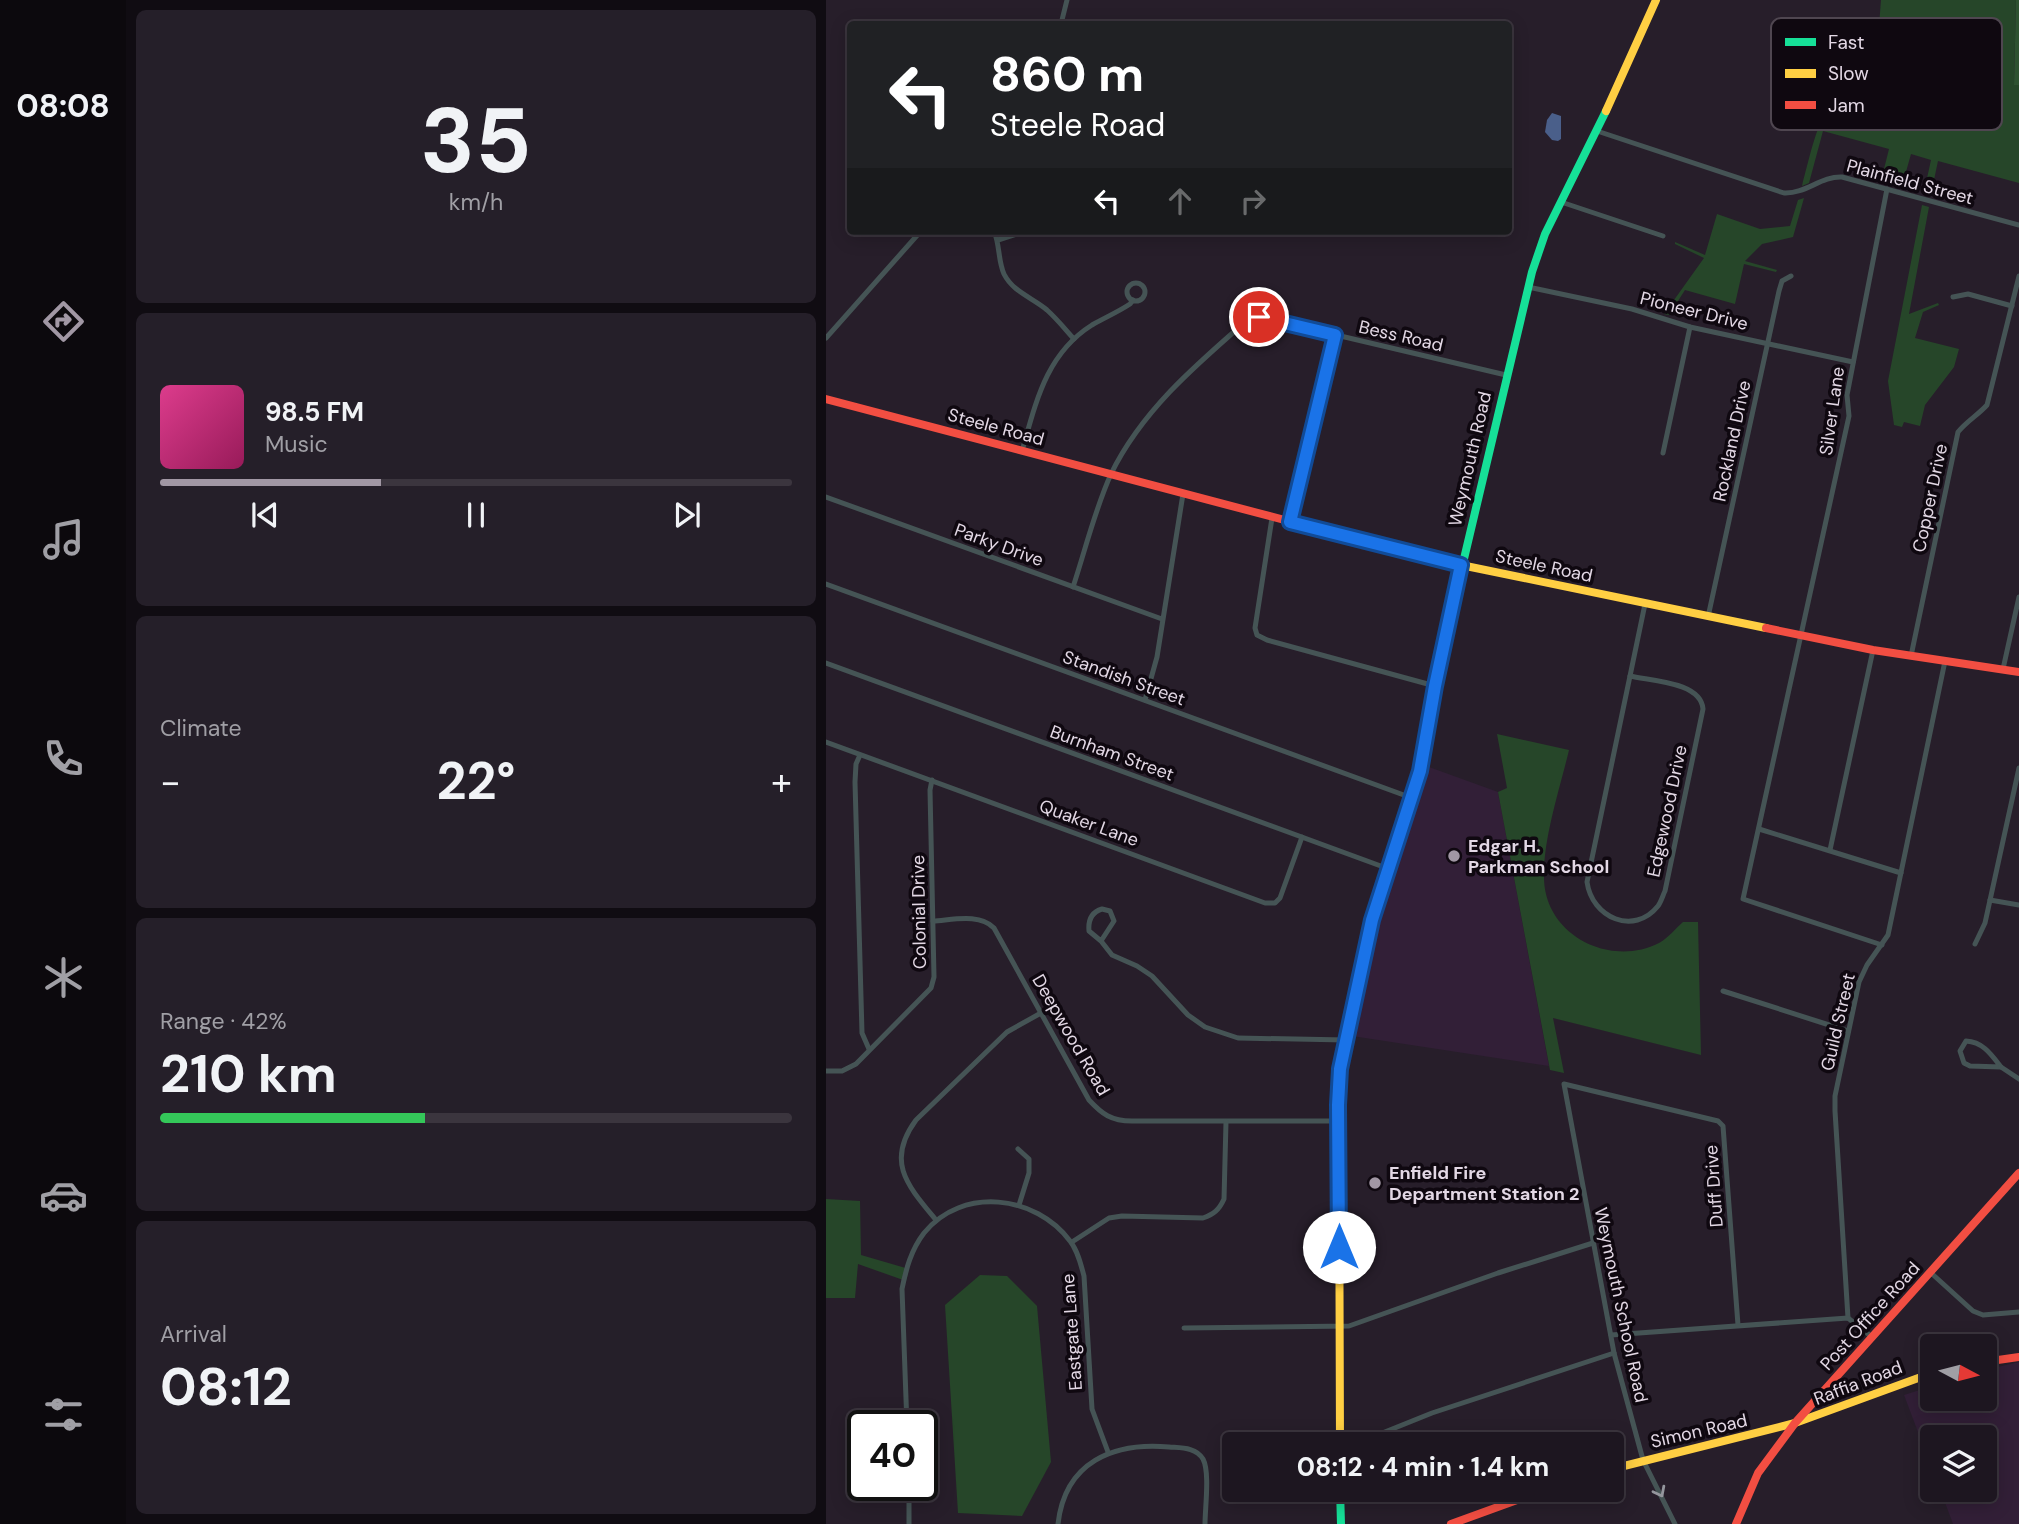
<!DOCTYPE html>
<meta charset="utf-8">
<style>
body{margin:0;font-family:"DM Sans",sans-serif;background:#251f29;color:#f1f3f6;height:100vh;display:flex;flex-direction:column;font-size:26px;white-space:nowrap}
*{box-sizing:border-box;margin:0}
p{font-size:23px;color:#a09fa5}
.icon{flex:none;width:38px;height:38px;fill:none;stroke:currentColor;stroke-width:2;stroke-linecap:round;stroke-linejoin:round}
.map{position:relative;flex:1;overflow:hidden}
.details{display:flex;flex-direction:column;gap:10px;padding:10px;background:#100c12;width:700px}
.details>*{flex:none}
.top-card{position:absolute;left:21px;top:21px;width:665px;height:214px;border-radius:7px;box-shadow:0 4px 18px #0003,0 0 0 2px #3b353e;background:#202124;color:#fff;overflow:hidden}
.needle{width:46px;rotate:97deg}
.controls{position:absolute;left:1094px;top:1334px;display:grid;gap:14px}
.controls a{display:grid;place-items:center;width:77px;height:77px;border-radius:7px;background:#1d1620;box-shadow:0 4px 18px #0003,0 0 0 2px #3b353e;font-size:35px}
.speed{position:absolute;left:21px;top:1410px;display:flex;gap:14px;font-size:35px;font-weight:700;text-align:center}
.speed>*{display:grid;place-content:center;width:91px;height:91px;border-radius:50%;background:#1d1620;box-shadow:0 4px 18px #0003,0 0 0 2px #3b353e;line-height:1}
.speed .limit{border:4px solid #111;border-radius:10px;background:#fff;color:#111}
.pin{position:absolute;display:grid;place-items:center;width:60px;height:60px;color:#fff;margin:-30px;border:4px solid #fff;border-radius:50%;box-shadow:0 2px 7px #0007}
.me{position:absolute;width:77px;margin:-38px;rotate:0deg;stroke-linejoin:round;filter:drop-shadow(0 0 5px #0008)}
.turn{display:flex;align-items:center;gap:24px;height:147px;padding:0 28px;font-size:32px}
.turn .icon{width:91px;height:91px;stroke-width:2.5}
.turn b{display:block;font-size:49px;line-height:60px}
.lanes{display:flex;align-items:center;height:66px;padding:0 28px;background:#0003;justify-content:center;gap:35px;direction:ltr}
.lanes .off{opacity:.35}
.big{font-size:52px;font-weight:700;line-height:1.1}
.details .widget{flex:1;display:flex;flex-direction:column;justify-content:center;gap:10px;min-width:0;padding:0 24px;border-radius:10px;background:#251f29}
.details .dial{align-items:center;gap:0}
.dial b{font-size:91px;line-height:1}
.song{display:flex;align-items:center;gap:21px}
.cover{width:84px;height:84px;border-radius:10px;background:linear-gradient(135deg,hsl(330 70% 55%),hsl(330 70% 35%))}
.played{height:7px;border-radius:4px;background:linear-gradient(90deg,#a197a4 35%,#3b353e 35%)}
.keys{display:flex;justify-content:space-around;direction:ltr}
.heat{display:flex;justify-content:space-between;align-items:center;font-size:38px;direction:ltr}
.charge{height:10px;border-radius:5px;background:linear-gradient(90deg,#34c759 42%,#3b353e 0)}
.trip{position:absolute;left:396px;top:1432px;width:402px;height:70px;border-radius:7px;background:#1d1620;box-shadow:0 4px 18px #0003,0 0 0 2px #3b353e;font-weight:700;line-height:70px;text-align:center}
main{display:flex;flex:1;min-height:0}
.tabs{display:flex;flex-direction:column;width:126px;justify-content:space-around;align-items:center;background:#0c090d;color:#a09fa5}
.tabs .icon{width:49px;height:49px}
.tabs .active{color:#a197a4}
.tabs b{font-size:32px;color:#f1f3f6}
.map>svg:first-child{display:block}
.built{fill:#321f37}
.green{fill:#264629}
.forest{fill:#2e5231}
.water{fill:#4a5f8a}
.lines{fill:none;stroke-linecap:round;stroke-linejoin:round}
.street{stroke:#455455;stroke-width:5}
.fast{stroke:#16e098;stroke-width:8}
.slow{stroke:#ffcf43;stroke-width:8}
.jam{stroke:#f24e42;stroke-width:8}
.oneway{stroke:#94969d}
.route-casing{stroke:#114b97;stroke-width:18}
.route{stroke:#1a73e8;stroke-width:12}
.poi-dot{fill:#a197a4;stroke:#0f0810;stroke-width:2.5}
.labels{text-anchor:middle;stroke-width:7;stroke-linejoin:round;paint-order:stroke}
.street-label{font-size:18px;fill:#e3d8e5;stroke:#0f0810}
.poi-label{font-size:18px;font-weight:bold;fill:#e3d8e5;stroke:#0f0810;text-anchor:start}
.key{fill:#0f0810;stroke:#4f4650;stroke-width:2}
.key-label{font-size:19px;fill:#e3d8e5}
</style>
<main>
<nav class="tabs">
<b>08:08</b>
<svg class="icon active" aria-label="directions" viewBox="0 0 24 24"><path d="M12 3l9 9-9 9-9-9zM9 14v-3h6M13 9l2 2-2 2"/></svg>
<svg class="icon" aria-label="music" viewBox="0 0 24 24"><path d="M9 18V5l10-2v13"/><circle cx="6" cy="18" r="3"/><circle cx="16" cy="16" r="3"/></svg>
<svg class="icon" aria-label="phone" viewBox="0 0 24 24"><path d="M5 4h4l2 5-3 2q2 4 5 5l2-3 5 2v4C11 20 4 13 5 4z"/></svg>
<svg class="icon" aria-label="climate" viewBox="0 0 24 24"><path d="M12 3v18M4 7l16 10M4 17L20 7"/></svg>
<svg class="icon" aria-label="car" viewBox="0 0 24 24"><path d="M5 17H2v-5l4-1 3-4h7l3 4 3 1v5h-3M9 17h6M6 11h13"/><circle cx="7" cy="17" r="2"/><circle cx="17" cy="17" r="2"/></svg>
<svg class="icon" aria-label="filters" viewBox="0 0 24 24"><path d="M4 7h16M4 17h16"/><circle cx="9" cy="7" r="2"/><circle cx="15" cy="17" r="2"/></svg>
</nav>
<section class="details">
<div class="widget dial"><b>35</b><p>km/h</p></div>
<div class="widget">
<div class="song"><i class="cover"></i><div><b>98.5 FM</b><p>Music</p></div></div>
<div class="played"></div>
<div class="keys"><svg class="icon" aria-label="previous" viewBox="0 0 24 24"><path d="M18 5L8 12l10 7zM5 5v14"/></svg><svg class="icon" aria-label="pause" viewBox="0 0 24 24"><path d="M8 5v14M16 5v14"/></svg><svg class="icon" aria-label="next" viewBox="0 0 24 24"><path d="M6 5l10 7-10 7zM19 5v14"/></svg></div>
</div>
<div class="widget"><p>Climate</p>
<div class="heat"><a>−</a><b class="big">22°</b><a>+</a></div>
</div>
<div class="widget"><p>Range · 42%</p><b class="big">210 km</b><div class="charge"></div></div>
<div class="widget"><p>Arrival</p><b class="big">08:12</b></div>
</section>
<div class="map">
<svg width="1193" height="1524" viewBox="0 0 1193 1524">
<rect width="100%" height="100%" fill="#271e2a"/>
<g class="built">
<path d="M603 767 672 792 723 1066 526 1036 552 919Z"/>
<path d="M1193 1362V1524H1127L1114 1489H1158V1437H1106V1469L1078 1395 1106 1386V1398H1158L1159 1370Z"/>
</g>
<g class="green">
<path d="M1055 0H1190L1188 84 1193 85V183L1112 161 1105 194 1098 192 1105 160 1085 154 1076 186 1055 181 1063 149 997 131 983 183 976 186C991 130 995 94 1050 65Z"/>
<path d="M978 198 967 237 936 244 919 261 951 270 950 272 918 264 909 304 859 290 843 315 838 314 878 258 849 244V242L879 255 891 214 934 229 964 226 972 200Z"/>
<path d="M1096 205 1103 207 1083 314 1112 303 1113 305 1097 312 1089 338 1133 349 1128 367 1099 405 1094 426 1078 422 1076 427 1068 425 1062 381Z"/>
<path d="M671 734 743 750C734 788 717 839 718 877 718 935 784 968 833 943 842 938 850 928 857 922H872L875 1055 727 1018 738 1073 724 1070 672 792 681 788Z"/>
<path d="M0 1199 34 1201 35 1255 83 1269 80 1281 32 1264 29 1298H0Z"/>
<path d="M154 1275 181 1276 211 1306 225 1462 196 1516 132 1513 119 1305Z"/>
</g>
<path class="forest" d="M1190 0H1193V85H1188Z"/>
<path class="water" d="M726 113 735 116V139L732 141 726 140 719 132 721 120Z"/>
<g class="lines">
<g class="street">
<path d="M235 24 241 0"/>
<path d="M771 131 958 193C980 194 995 176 1016 177L1193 225"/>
<path d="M735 202 837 236"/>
<path d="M168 231C174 245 172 261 178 274 187 292 207 298 221 310 231 319 239 329 248 339"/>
<path d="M172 240 200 231"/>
<circle cx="310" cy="292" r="9"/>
<path d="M702 287 806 309 864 327 1027 362"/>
<path d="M1127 297 1142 294 1186 306"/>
<path d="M0 338 95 231"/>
<path d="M196 451C210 402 220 354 266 325 278 318 292 312 304 304L307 300"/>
<path d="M837 453 864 327"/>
<path d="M0 497 336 619"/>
<path d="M446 518 429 628 431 635 441 640 609 686"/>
<path d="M464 522 509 335"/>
<path d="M0 584 586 798"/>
<path d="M247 587C259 551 269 509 285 474 316 410 372 363 425 317H434L680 375"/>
<path d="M882 617 953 291 956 281 965 276"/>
<path d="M1085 656 1132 432C1141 421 1152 415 1161 405L1193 276"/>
<path d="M0 663 563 869"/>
<path d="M1177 669 1193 597"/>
<path d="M804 676C826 681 875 682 877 709L839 891C837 895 835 902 832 906 808 936 766 918 761 882Z"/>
<path d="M804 676 819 604"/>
<path d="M319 700 331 657 357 494"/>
<path d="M0 742 439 903H449L454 898 476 837"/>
<path d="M34 755 30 764 29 782 36 1033 43 1049"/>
<path d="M933 829 1075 873"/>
<path d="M1004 850 1047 650"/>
<path d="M1164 900 1193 905"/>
<path d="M107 921C126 920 154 913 168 928L263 1100C276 1114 285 1121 306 1121H512"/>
<path d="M275 941 263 931C262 920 266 912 276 909L284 911 288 921 275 941 286 955 311 966 326 976 362 1015 379 1027 412 1038 520 1040"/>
<path d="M1149 944 1159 923 1193 768"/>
<path d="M1056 945 917 899 1023 416 1021 395 1061 189"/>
<path d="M897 991 1022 1031"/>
<path d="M1140 1041C1157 1042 1165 1054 1175 1067L1144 1066 1138 1063 1134 1051Z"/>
<path d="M1175 1067 1193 1079"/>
<path d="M0 1071H16L30 1064 105 988 108 977 104 790 106 780"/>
<path d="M192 1149 203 1159V1173L193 1205"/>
<path d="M110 1220C82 1186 59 1162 90 1120L181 1032 215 1013"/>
<path d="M246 1242 283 1218 296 1216 377 1218C388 1214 393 1210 398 1199L400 1122"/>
<path d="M1104 1272 1147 1311 1157 1315 1193 1312"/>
<path d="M1022 1318 1009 1111V1096L1033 982 1041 965 1062 935 1119 661"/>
<path d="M358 1328 523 1326 672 1273 767 1243"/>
<path d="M785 1335 1022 1318 1046 1337"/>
<path d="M81 1426 76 1289C80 1269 85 1250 98 1233 136 1186 210 1195 244 1241 252 1251 255 1265 258 1276L266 1409 282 1452"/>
<path d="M529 1444 606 1413 788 1353"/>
<path d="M83 1524V1486"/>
<path d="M232 1524C239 1462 287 1442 343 1447 355 1448 370 1447 377 1459 384 1472 379 1508 379 1524"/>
<path d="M849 1524 817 1460 788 1353 738 1084 892 1121 897 1126 912 1325"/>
</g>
<g class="fast">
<path d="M623 622 706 272 719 234 780 111"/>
<path d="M514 1489 515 1524"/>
</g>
<g class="slow">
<path d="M780 111 830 0"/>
<path d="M538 541 635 565 940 628"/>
<path d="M513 1132 514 1444"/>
<path d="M786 1469 969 1423 1106 1373"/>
</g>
<g class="jam">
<path d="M0 399 538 541"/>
<path d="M940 628 1047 650 1193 672"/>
<path d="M513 1132V1088L521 1032 546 920 594 771 623 622"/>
<path d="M1158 1362 1193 1357"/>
<path d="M625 1524 721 1489"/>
<path d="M910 1524 932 1473 969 1423 1193 1173"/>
</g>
</g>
<defs><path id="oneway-chevron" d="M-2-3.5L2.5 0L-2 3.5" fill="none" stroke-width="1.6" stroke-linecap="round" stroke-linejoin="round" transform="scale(1.75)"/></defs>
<use class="oneway" href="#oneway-chevron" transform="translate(834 1492) rotate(63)"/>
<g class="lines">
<defs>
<path id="route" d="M433 317 509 335 464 522 635 565 609 686 594 771 546 920 514 1069 512 1105 513 1247"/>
</defs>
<use href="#route" class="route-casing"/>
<use href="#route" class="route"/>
</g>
<g class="poi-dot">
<circle cx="628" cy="856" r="7"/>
<circle cx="549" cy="1183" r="7"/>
</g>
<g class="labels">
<g class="street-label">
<text transform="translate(1084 182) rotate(15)" y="6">Plainfield Street</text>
<text transform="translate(868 311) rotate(14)" y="6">Pioneer Drive</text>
<text transform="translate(575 336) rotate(13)" y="6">Bess Road</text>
<text transform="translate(1006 411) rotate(-82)" y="6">Silver Lane</text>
<text transform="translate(170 427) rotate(15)" y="6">Steele Road</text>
<text transform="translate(906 441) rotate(-78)" y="6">Rockland Drive</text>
<text transform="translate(644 459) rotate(-77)" y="6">Weymouth Road</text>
<text transform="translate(1104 498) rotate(-78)" y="6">Copper Drive</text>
<text transform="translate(173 545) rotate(20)" y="6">Parky Drive</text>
<text transform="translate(718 566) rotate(12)" y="6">Steele Road</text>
<text transform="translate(298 678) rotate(20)" y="6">Standish Street</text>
<text transform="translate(286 753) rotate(20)" y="6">Burnham Street</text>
<text transform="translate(841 811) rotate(-78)" y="6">Edgewood Drive</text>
<text transform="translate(263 823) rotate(20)" y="6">Quaker Lane</text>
<text transform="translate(93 912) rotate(-91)" y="6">Colonial Drive</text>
<text transform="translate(1012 1022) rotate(-77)" y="6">Guild Street</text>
<text transform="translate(245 1035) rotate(60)" y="6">Deepwood Road</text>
<text transform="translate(888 1186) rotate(-94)" y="6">Duff Drive</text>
<text transform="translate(795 1305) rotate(78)" y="6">Weymouth School Road</text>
<text transform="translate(1044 1316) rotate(-48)" y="6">Post Office Road</text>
<text transform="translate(246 1332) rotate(-94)" y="6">Eastgate Lane</text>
<text transform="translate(1032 1383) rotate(-21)" y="6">Raffia Road</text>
<text transform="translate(873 1431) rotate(-13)" y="6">Simon Road</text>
</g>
<g class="poi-label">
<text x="642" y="852">Edgar H.<tspan x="642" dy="21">Parkman School</tspan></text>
<text x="563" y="1179">Enfield Fire<tspan x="563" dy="21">Department Station 2</tspan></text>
</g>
</g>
<rect x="945" y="18" width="231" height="112" rx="10" class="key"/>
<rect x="959" y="38" width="31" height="8" fill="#16e098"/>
<rect x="959" y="69" width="31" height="9" fill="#ffcf43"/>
<rect x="959" y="101" width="31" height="8" fill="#f24e42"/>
<g class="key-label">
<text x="1002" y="49">Fast</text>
<text x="1002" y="80">Slow</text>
<text x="1002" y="112">Jam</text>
</g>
</svg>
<div class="controls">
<a><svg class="needle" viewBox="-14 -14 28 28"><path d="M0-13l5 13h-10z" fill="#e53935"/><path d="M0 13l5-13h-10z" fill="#a09fa5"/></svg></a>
<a><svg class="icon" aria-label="layers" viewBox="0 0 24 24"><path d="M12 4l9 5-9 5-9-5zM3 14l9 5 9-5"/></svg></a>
</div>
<div class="speed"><div class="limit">40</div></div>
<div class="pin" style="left:433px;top:317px;background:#d93025"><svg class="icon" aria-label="arrive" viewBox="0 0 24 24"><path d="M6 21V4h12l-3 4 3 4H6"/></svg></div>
<svg class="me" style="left:513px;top:1247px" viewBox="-20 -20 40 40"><circle r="19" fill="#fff"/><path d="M0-13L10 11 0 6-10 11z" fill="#1a73e8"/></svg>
<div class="trip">08:12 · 4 min · 1.4 km</div>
<div class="top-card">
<div class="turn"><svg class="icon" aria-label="left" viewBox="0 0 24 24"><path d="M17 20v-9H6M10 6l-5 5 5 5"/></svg><div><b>860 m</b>Steele Road</div></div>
<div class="lanes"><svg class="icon" aria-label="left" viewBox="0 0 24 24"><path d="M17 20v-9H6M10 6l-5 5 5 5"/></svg><svg class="icon off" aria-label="ahead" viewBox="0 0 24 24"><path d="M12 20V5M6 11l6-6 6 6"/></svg><svg class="icon off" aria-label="right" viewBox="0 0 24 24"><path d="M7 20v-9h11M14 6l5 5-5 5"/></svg></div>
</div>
</div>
</main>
